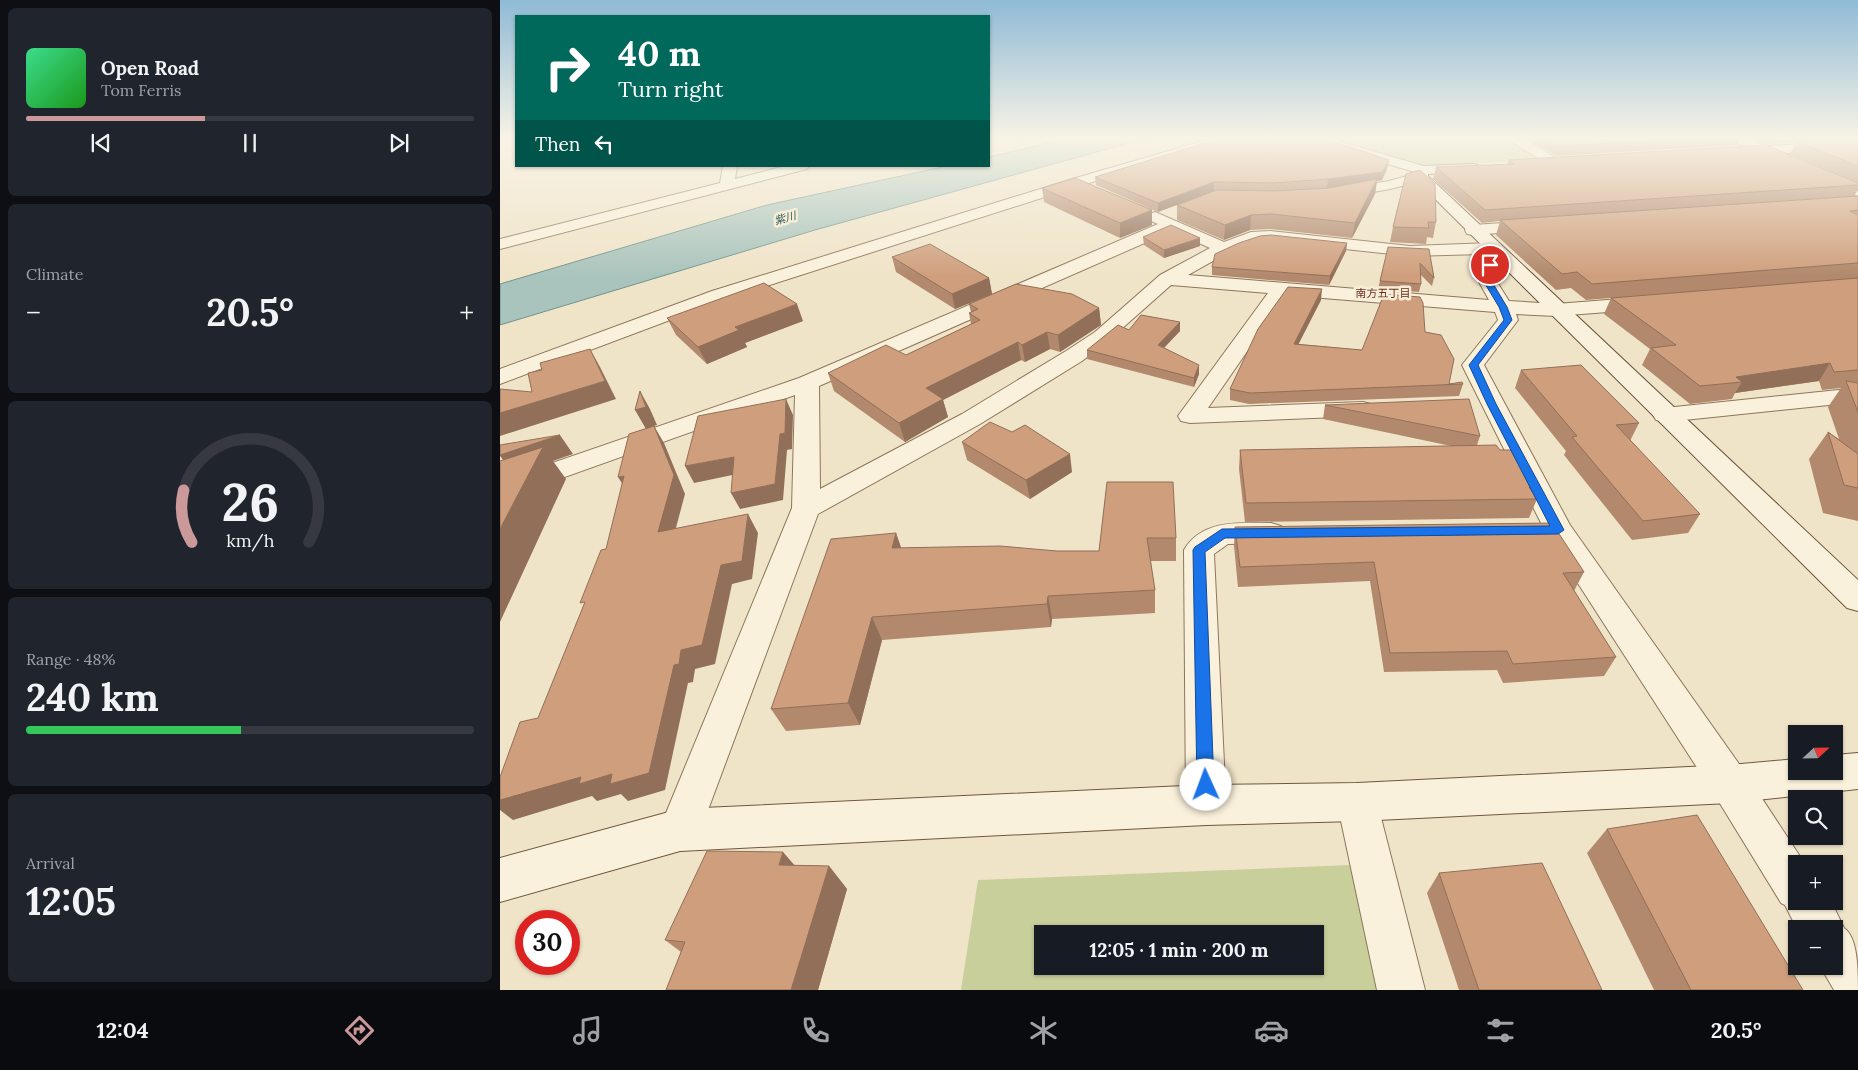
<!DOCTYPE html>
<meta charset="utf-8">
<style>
body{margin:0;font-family:Lora,"Noto Sans JP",serif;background:#20242c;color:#f1f3f6;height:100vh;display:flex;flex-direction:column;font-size:19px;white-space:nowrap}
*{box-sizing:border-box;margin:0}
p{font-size:16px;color:#9ea1a6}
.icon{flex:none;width:28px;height:28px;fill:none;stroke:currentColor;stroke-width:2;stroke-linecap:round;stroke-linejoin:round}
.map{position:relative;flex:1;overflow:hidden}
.drawer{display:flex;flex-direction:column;gap:8px;padding:8px;background:#0d0f14;width:500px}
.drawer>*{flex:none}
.guide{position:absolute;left:15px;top:15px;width:475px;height:152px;border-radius:0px;box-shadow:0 1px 4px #0004;background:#00695c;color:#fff;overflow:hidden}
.needle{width:32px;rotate:68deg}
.controls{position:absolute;left:1288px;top:725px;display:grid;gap:10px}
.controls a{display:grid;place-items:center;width:55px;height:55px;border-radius:0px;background:#171b24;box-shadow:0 1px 4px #0004;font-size:25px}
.speed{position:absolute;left:15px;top:910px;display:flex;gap:10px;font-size:25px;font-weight:700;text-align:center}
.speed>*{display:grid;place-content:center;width:65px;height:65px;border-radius:50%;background:#171b24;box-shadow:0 1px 4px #0004;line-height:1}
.speed .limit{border:8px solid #d22;background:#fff;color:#111}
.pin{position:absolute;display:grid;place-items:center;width:42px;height:42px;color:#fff;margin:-21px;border:2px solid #fff;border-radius:50%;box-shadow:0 1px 5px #0007}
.me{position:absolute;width:55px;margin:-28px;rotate:358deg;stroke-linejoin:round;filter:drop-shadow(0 0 4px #0008)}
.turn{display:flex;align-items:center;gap:18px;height:105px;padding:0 20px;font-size:22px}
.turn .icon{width:65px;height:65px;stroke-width:2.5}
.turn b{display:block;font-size:35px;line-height:42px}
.then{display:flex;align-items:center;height:48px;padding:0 20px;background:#0003;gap:10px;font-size:19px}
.big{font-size:38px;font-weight:700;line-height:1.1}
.drawer .card{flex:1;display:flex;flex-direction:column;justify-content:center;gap:8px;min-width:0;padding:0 18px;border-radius:8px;background:#20242c}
.drawer .dial{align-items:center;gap:0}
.dial svg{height:130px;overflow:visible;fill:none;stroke:#363941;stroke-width:7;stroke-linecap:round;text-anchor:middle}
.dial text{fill:#f1f3f6;stroke:none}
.song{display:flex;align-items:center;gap:15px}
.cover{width:60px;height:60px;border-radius:8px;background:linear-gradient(135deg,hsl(150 70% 55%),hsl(120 70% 35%))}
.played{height:5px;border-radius:2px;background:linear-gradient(90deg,#cc999b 40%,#363941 40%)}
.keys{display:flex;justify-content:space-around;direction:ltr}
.heat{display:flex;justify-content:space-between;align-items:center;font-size:28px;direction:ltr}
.charge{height:8px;border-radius:4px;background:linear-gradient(90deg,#34c759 48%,#363941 0)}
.trip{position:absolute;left:534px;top:925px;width:290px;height:50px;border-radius:0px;background:#171b24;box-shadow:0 1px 4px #0004;font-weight:700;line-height:50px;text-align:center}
.dock{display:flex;height:80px;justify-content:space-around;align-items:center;background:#090b0e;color:#9ea1a6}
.dock .icon{width:35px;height:35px}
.dock .current{color:#cc999b}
.dock b{font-size:22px;color:#f1f3f6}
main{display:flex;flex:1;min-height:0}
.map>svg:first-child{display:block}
.green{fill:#c9cf9b;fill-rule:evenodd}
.water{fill:#a9c4bc;stroke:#6f938a}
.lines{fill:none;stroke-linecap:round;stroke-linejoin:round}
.street-casing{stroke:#8d765c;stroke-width:2}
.secondary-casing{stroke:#6f573f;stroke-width:2}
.street{fill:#faf1dc;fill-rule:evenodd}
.secondary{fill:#faf1dc;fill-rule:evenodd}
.wall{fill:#b2896c}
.shaded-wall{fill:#916f58}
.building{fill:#cf9f7d;stroke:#916f58}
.route{fill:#1a73e8;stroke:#114b97}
.labels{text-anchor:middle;stroke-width:5;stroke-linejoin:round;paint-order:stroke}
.far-water-label{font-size:11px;font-style:italic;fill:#2f5d5a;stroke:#f7eed8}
.far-neighbourhood-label{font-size:11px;fill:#6b2e1e;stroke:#f7eed8}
</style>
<main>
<section class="drawer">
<div class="card">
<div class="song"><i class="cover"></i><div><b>Open Road</b><p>Tom Ferris</p></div></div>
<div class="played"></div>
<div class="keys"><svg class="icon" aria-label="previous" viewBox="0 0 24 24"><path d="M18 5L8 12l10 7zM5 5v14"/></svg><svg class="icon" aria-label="pause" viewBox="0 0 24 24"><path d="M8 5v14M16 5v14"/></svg><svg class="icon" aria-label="next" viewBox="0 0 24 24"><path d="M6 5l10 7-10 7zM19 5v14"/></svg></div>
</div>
<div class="card"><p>Climate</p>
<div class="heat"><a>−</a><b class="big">20.5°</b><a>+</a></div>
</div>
<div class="card dial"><svg viewBox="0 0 100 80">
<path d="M14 69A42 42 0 1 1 86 69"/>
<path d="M14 69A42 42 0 0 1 9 37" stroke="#cc999b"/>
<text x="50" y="56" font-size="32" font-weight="700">26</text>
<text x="50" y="72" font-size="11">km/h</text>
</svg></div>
<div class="card"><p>Range · 48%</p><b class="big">240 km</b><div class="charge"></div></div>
<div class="card"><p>Arrival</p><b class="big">12:05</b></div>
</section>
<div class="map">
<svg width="1358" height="990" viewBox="0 0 1358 990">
<rect width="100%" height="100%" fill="#f0e4c8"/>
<g class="green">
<path d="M834 138H1007L1043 160 925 166Z"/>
<path d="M850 865 877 990H461L478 880ZM542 934H815V966H542Z"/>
</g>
<path class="water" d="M570 138H647L315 230 0 325V284L267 205 447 166H489V157Z"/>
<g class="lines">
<defs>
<g id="street">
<path d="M713 138H732L731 141 579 186 226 299 0 384V369L212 291 569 180Z"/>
<path d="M809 138H828L927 167 929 170 924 174 927 177 925 180 890 189 839 198 834 196 831 193 834 190 889 181 918 173 810 141Z"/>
<path d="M1009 138H1024L1063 163 1056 167 1051 166 1010 141Z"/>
<path d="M1231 138H1247L1358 185V196L1232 141Z"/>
<path d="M223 166H237L235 179 285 166H309L307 169 0 249V239L220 183Z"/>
<path d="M655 212 724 242 751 232 770 231 910 246 992 243 998 244 1001 248 997 282 1009 301 1056 304 1146 297 1153 299 1156 303 1153 307 1146 309 1056 316 1016 314 1018 320 984 365 1070 525 1244 771 1305 864H1296V901H1331L1344 928C1358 937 1358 971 1358 990H1334L1320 966H1334V929H1297L1285 905 1281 903 1216 797 1048 537 962 365 998 320 995 312 786 295 708 408 863 402 871 404 875 409 871 414 863 416 690 423 681 421 678 416 768 293 671 285 609 340 582 361 480 424 318 514 195 845 180 851 165 845 159 830 292 508 295 395 0 500V481L299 378 658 224 649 220 647 217 649 214ZM672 231 710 248 660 275 595 332 566 351 462 414 320 489 319 386ZM770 241 910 256 983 254 979 282 989 300 688 275C714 261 740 243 770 241Z"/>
<path d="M1035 221 1041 222 1043 226 1041 230 973 235 967 234 965 230 967 226 973 225Z"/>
<path d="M1358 388V402L1165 422 1156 420 1153 415 1156 410 1165 408Z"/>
<path d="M771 523 781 526 786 533 781 540 771 543 728 544 714 554 726 805 720 819 706 825 692 819 686 805 684 550C702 519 740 523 771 523Z"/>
<path d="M857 783 871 788 877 802 925 990H877L837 802 843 788Z"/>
</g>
<g id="secondary">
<path d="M1358 140V148L1240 156 1233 152 1240 148Z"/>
<path d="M973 164 978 165 980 168 978 171 928 174V176L1358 580V611L1347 608 913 177 917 167 922 166Z"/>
<path d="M1358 753V789L1230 803 857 821 706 825 180 851 0 902V858L180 809 706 785 857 783 1230 765 1296 759V771H1334V755Z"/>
</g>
</defs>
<use href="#street" class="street-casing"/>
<use href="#secondary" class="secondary-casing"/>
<use href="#street" class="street"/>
<use href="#secondary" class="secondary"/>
</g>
<g class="wall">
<path d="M1026 138H1241L1237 145 1056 156Z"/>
<path d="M1251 138H1358V183L1290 154 1296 142 1265 144Z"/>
<path d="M1009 160 1358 183V190L1354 196H1358V521L1323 513 1309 459 1328 432 1339 439 1328 407 1341 388 1322 390 1319 381 1235 393 1232 399 1190 404 1142 365 1150 349 1104 314 1111 298 1086 300 1071 288 1056 290 996 235 1000 221 982 223 933 179 936 167 1007 165Z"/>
<path d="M887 169 882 180 877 181 875 194 852 238 770 229 750 230 724 240 677 220V205L714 191 658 212 596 185 595 177Z"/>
<path d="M906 174 936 222 933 238 927 237 926 244 890 242 893 227Z"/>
<path d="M542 188 652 210V225L620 238 544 202Z"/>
<path d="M643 237 700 246 664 258 644 245Z"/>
<path d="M847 243 846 251 829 285 712 275V267Z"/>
<path d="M929 249 934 278 932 286 920 274 921 284 919 292 878 289 880 281Z"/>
<path d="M392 257 489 278 492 294 455 309 396 272Z"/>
<path d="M821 300 798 344 862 350 925 332 949 384H963L959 396 749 404 730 400V389Z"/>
<path d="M469 304 599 308 601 325 560 352 550 349 525 362 521 360 443 400 448 417 405 442 334 391 328 373 406 355 471 324 469 313 471 312Z"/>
<path d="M167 318 303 321 245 343 247 347 207 364 176 335Z"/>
<path d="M629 330 680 331 664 348 699 374 694 387 587 359V350Z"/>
<path d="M1021 370 1139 423 1130 441 1200 514 1188 533 1132 540 1064 455 1066 451 1015 388Z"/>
<path d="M825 405 980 436 977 445 1000 450 1033 487 1031 491 1037 499 1029 518 745 522 739 469 740 450 951 446 823 419Z"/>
<path d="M462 442 572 472 530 499 467 460Z"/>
<path d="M607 482 676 538V561H650L655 590V613L552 619 551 627 382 640 360 725 286 731 271 709 396 533 401 548 557 551H599Z"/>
<path d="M735 527 1084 572 1074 591 1116 657 1104 676 1003 683 997 670 884 672 870 581 738 587 734 546Z"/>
<path d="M1107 829 1303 990H1154L1087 853Z"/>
<path d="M295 865 329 866 347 889 318 990H166L181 952 165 940Z"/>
<path d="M939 873 1102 990H959L927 893Z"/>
</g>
<g class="shaded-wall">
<path d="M889 160 887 169 882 180 877 181 875 194 852 238 855 223 827 188 828 179Z"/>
<path d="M714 182V191L658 212V203Z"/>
<path d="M652 210V225L620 238V223Z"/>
<path d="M751 215 750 230 724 240 725 225Z"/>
<path d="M700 238V246L664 258V250Z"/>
<path d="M847 243 846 251 829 285 830 276Z"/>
<path d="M489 278 492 294 455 309 452 294Z"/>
<path d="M822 289 821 300 793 355 794 344Z"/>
<path d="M297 304 303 321 245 343 247 347 207 364 198 347 235 327Z"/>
<path d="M599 308 601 325 560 352 558 335Z"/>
<path d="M680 322V331L658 354V345Z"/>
<path d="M547 332 550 349 525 362 522 345Z"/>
<path d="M518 342 521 360 443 400 448 417 405 442 399 423 426 388Z"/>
<path d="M90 349 100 367 116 399 0 436V413L105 381Z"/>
<path d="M1330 363 1319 381 1235 393 1242 382 1236 377Z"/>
<path d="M699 365V374L694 387V378Z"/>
<path d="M140 391 150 409 157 425 154 426 164 443 185 494 170 550 158 532 146 429 135 410Z"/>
<path d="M286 399 293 415 292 449 287 450 283 500 240 509 231 493Z"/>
<path d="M60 435 73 454 53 461 66 479 0 622V529L14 474 0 456V455Z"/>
<path d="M570 454 572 472 530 499 526 480Z"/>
<path d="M234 457 242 473 194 483 185 466Z"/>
<path d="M124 476 130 496 118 477Z"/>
<path d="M248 514 258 533 252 579 232 584 215 664 195 669 193 682 188 683 165 790 128 801 121 794 97 801 92 796 13 820 0 810V800L174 665 221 565Z"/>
<path d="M396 533 404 556 392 548Z"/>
<path d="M548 596 552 619 551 627 547 604Z"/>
<path d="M372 617 382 640 360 725 348 703Z"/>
<path d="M283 852 303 875 279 865Z"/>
<path d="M329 866 347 889 318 990H291Z"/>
</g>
<g class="building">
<path d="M721 138H822L889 160 883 172 828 179 774 183 714 182 658 203 595 177Z"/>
<path d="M1045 138H1204L1059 146Z"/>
<path d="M1358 138V166L1296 141Z"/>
<path d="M1266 145 1358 183V185L985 210 936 167 1014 164 1009 160Z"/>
<path d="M920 170 935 184 936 222H928L929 228 893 227 906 174Z"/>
<path d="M575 178 652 210 620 223 542 188Z"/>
<path d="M877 179 855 223 771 214 751 215 725 225 677 205 717 190 774 191 829 188Z"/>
<path d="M1358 196V210L1350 211 1358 215V263L1092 284 1077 272 1062 274 1000 220Z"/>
<path d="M671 225 700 238 664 250 643 237Z"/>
<path d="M771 235 847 243 830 276 712 267 715 254 739 243 760 236Z"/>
<path d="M430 244 489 278 452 294 392 257Z"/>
<path d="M888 247 929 249 934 278 920 263 921 284 880 281Z"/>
<path d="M1358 278V370L1334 372 1330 363 1236 377 1242 382 1200 386 1151 348 1176 345 1111 298Z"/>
<path d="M264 283 297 304 235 327 239 330 198 347 167 318Z"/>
<path d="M516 284 572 294 599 308 558 335 547 332 522 345 518 342 426 388 443 399 399 423 328 373 386 345 406 355 480 320 469 313 478 309 469 304Z"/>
<path d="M788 287 822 289 794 344 862 350 884 294 920 297 923 303 925 332 941 335 954 359 949 384 962 382 963 384 750 393 730 389 758 329Z"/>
<path d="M641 315 680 322 658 345 699 365 694 378 587 350 618 325 629 330Z"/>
<path d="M90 349 105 381 0 413V389L32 392 28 373 42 370 40 363Z"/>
<path d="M1081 365 1139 423 1116 425 1200 514 1143 521 1072 437 1077 436 1021 370Z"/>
<path d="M1346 381 1358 383V412Z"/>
<path d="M140 391 146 407 135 410Z"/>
<path d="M286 399 285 433 280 434 275 484 231 493 234 457 185 466 198 416Z"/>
<path d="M969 399 980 436 825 405Z"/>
<path d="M490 422 512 432 525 425 570 454 526 480 462 442Z"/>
<path d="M154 426 174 475 158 532 248 514 242 561 221 565 202 645 181 650 179 664 174 665 149 773 110 784 112 774 79 784 81 777 0 800V777L20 722 38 718 85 602 80 603 101 550 106 549 124 476 118 477 129 434Z"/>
<path d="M1328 432 1358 454V488L1344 485Z"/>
<path d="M60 435 0 455V445Z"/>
<path d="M996 445 1000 450H1012L1033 487H1029L1037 499 746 503 740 450Z"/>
<path d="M43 447 0 529V461Z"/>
<path d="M607 482H673L676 538H647L655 590 548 596 547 604 372 617 348 703 271 709 331 539 396 533 392 548 500 546 557 551H599Z"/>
<path d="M1052 523 1084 572 1063 573 1116 657 1013 664 1007 651 890 653 874 562 740 567 735 527Z"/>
<path d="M1197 815 1303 990H1191L1107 829Z"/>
<path d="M207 851 283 852 279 865 329 866 291 990H166L185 942 165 940Z"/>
<path d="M1042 863 1102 990H979L939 873Z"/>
</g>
<linearGradient id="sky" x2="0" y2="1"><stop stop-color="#8fbad6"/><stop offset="0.5" stop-color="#f8f3e6"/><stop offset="1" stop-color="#f8f3e6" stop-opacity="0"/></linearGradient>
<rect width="1358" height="276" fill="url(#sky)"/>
<path class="route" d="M987 264 993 265 992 282 1007 307 1012 320 978 365 996 404 1064 530 1058 534 725 538 705 552 714 785 711 790 706 793 700 790 697 785 693 550 695 547 722 529 1050 526 987 404 969 365 1004 320 999 307 984 282Z"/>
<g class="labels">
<g class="far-water-label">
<text transform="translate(285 218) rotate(-15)" y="4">紫川</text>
</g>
<g class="far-neighbourhood-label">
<text x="883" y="297">南方五丁目</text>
</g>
</g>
</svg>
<div class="controls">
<a><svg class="needle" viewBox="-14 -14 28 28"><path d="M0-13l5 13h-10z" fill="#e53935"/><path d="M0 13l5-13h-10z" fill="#9ea1a6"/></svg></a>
<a><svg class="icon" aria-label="search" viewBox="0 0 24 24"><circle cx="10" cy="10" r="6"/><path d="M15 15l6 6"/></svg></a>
<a>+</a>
<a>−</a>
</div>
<div class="speed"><div class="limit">30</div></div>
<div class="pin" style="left:990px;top:265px;background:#d93025"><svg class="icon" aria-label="arrive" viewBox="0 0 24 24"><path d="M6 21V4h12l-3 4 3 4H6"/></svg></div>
<svg class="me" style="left:706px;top:785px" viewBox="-20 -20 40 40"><circle r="19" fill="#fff"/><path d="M0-13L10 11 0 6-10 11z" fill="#1a73e8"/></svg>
<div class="trip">12:05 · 1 min · 200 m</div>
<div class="guide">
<div class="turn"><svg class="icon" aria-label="right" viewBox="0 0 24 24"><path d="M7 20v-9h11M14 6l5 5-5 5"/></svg><div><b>40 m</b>Turn right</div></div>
<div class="then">Then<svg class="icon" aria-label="left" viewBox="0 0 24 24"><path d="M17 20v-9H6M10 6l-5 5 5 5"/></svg></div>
</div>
</div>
</main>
<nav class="dock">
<b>12:04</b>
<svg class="icon current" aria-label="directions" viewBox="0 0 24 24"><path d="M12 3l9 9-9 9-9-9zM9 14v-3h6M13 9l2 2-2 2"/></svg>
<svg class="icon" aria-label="music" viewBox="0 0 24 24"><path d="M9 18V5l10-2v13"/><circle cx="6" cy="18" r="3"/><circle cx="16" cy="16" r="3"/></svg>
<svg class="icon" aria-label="phone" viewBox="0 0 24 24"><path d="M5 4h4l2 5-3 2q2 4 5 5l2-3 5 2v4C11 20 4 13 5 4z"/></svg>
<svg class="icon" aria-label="climate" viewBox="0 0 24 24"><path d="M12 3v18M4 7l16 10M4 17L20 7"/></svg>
<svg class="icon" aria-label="car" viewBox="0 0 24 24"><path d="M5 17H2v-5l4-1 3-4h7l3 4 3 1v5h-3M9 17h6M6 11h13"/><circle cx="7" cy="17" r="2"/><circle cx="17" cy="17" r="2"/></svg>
<svg class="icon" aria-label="filters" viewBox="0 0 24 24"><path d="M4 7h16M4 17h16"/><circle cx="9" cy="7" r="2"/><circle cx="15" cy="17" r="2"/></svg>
<b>20.5°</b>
</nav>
